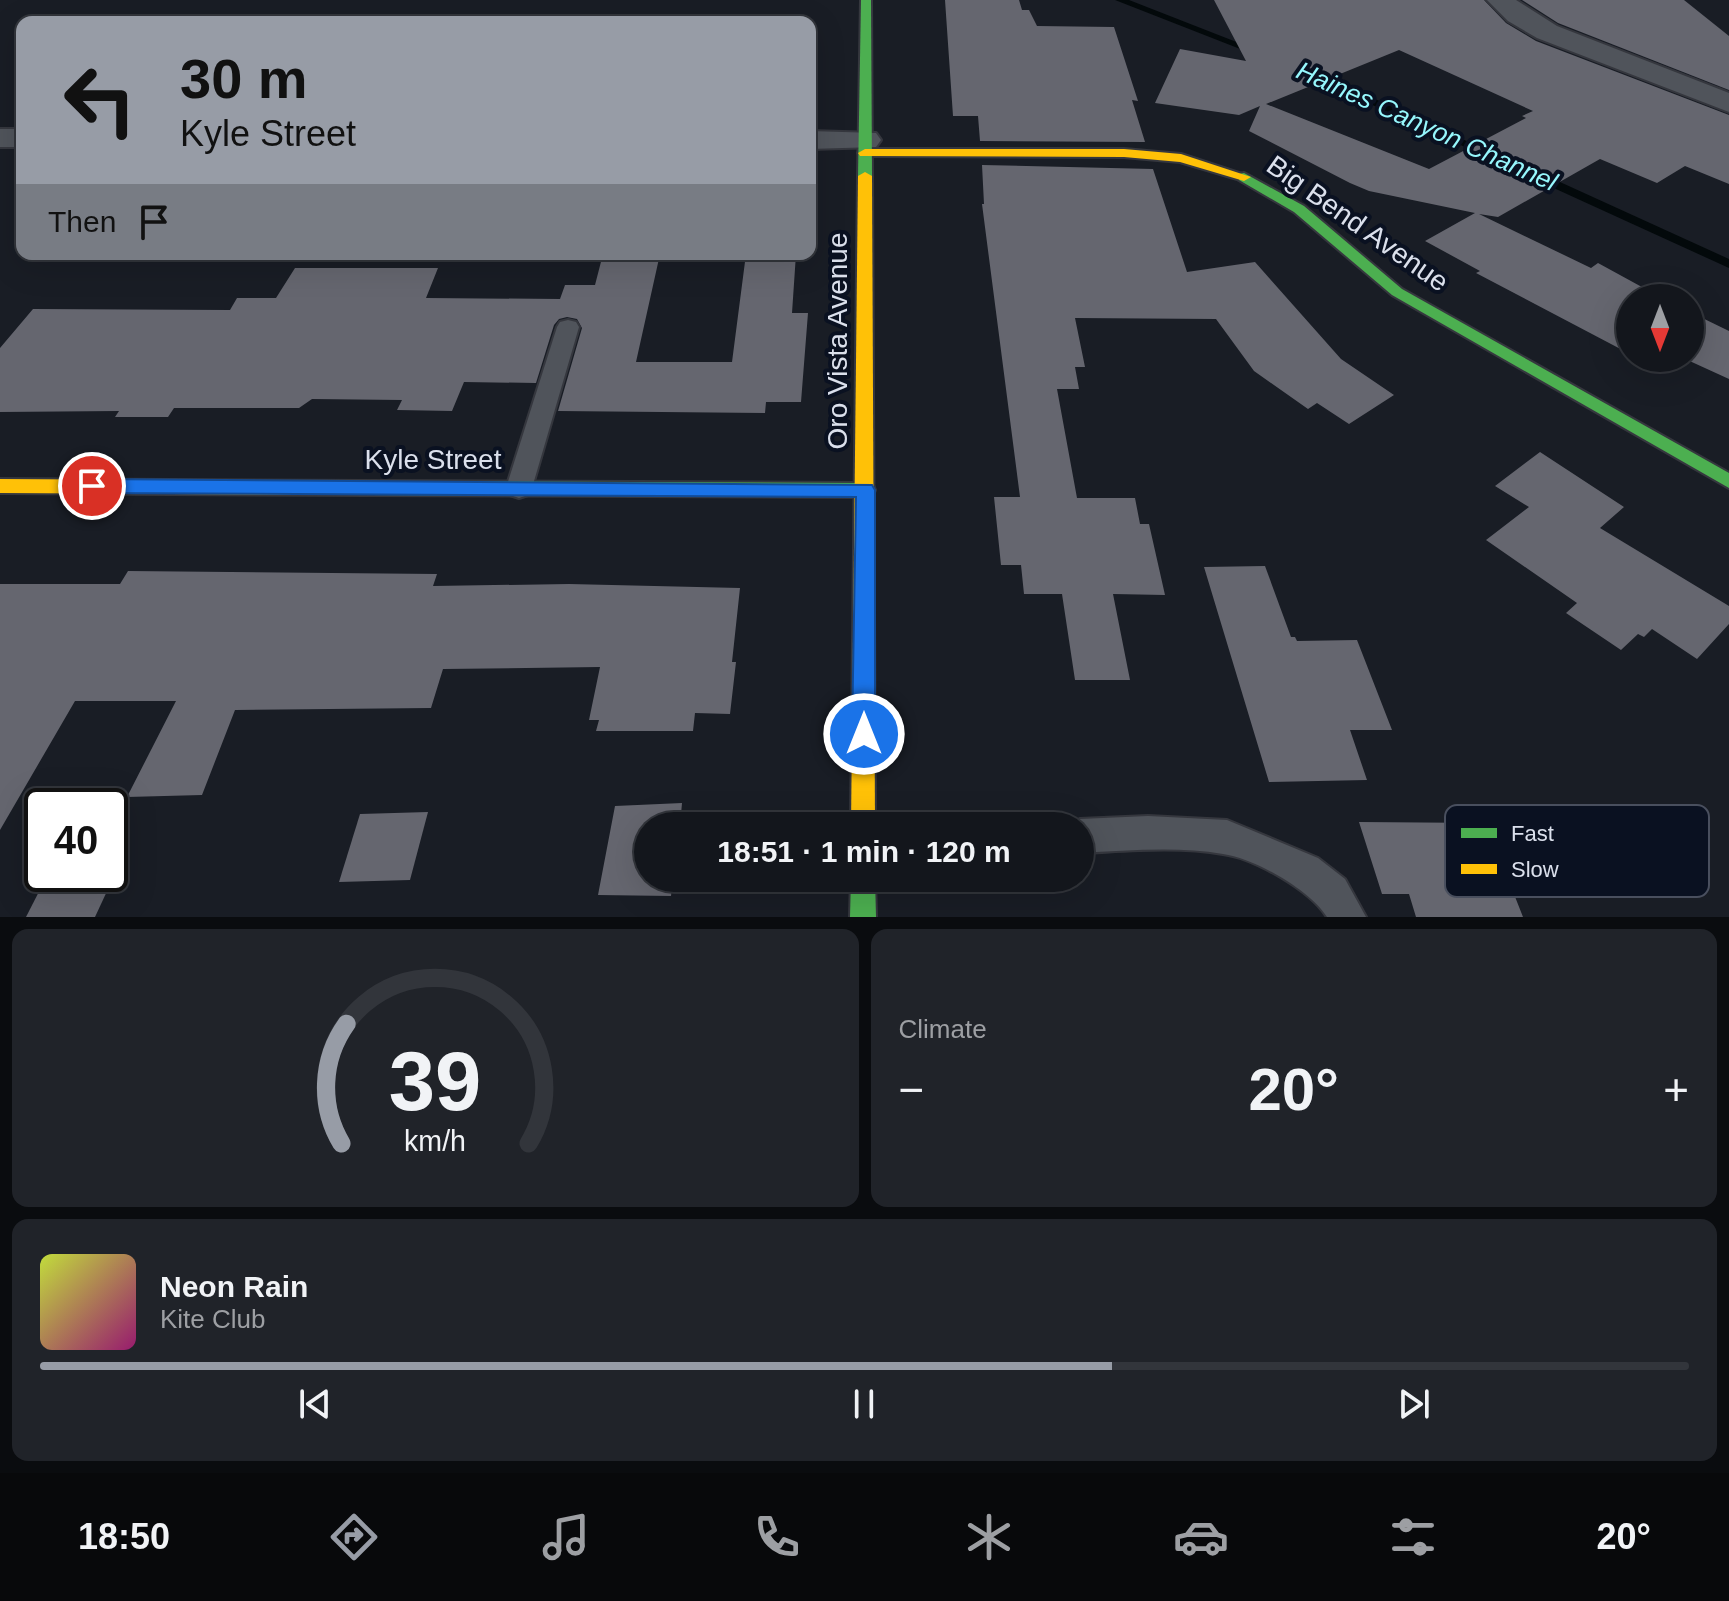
<!DOCTYPE html>
<meta charset="utf-8">
<style>
body{margin:0;font-family:Arial,sans-serif;background:#202329;color:#f1f3f6;height:100vh;display:flex;flex-direction:column;font-size:30px;white-space:nowrap}
*{box-sizing:border-box;margin:0}
p{font-size:26px;color:#9d9fa3}
.icon{flex:none;width:44px;height:44px;fill:none;stroke:currentColor;stroke-width:2;stroke-linecap:round;stroke-linejoin:round}
.map{position:relative;height:917px;overflow:hidden}
.sheet{display:flex;flex-direction:column;gap:12px;padding:12px;background:#0a0c0f;flex:1}
.sheet>*{flex:none}
.banner{position:absolute;left:16px;top:16px;width:800px;height:244px;border-radius:16px;box-shadow:0 8px 32px #0002,0 0 0 2px #32353b;background:#979ca6;color:#111;overflow:hidden}
.needle{width:52px;rotate:180deg}
.controls{position:absolute;left:1616px;top:284px;display:grid;gap:16px}
.controls a{display:grid;place-items:center;width:88px;height:88px;border-radius:50%;background:#13161c;box-shadow:0 8px 32px #0002,0 0 0 2px #32353b;font-size:40px}
.speed{position:absolute;left:24px;top:788px;display:flex;gap:16px;font-size:40px;font-weight:700;text-align:center}
.speed>*{display:grid;place-content:center;width:104px;height:104px;border-radius:50%;background:#13161c;box-shadow:0 8px 32px #0002,0 0 0 2px #32353b;line-height:1}
.speed .limit{border:4px solid #111;border-radius:12px;background:#fff;color:#111}
.pin{position:absolute;display:grid;place-items:center;width:68px;height:68px;color:#fff;margin:-34px;border:4px solid #fff;border-radius:50%;box-shadow:0 2px 8px #0007}
.me{position:absolute;width:88px;margin:-44px;rotate:0deg;stroke-linejoin:round;filter:drop-shadow(0 0 6px #0008)}
.turn{display:flex;align-items:center;gap:28px;height:168px;padding:0 32px;font-size:36px}
.turn .icon{width:104px;height:104px;stroke-width:2.5}
.turn b{display:block;font-size:56px;line-height:68px}
.then{display:flex;align-items:center;height:76px;padding:0 32px;background:#0003;gap:16px;font-size:30px}
.big{font-size:60px;font-weight:700;line-height:1.1}
.sheet .card{flex:1;display:flex;flex-direction:column;justify-content:center;gap:12px;min-width:0;padding:0 28px;border-radius:16px;background:#202329}
.sheet .dial{align-items:center;gap:0}
.dial svg{height:208px;overflow:visible;fill:none;stroke:#32353b;stroke-width:7;stroke-linecap:round;text-anchor:middle}
.dial text{fill:#f1f3f6;stroke:none}
.song{display:flex;align-items:center;gap:24px}
.cover{width:96px;height:96px;border-radius:12px;background:linear-gradient(135deg,hsl(70 70% 55%),hsl(320 70% 35%))}
.played{height:8px;border-radius:4px;background:linear-gradient(90deg,#979ca6 65%,#32353b 65%)}
.keys{display:flex;justify-content:space-around;direction:ltr}
.heat{display:flex;justify-content:space-between;align-items:center;font-size:44px;direction:ltr}
.sheet .tiles{flex:1;display:grid;gap:12px;grid-template-columns:1fr 1fr}
.card:last-child{grid-column:span 2}
.trip{position:absolute;left:634px;top:812px;width:460px;height:80px;border-radius:40px;background:#13161c;box-shadow:0 8px 32px #0002,0 0 0 2px #32353b;font-weight:700;line-height:80px;text-align:center}
.tabs{display:flex;height:128px;justify-content:space-around;align-items:center;background:#08090b;color:#9d9fa3}
.tabs .icon{width:56px;height:56px}
.tabs .selected{color:#979ca6}
.tabs b{font-size:36px;color:#f1f3f6}
.map>svg:first-child{display:block}
.lines{fill:none;stroke-linecap:round;stroke-linejoin:round}
.stream{fill:#03090b;fill-rule:evenodd}
.building{fill:#65666f;fill-rule:evenodd}
.lane-casing{stroke:#35373e;stroke-width:4}
.street-casing{stroke:#35373e;stroke-width:4}
.fast-casing{stroke:#35373e;stroke-width:4}
.slow-casing{stroke:#35373e;stroke-width:4}
.lane{fill:#50545b;fill-rule:evenodd}
.street{fill:#50545b;fill-rule:evenodd}
.fast{fill:#4caf50;fill-rule:evenodd}
.slow{fill:#ffc107;fill-rule:evenodd}
.route{fill:#1a73e8;stroke:#114b97;stroke-width:2}
.labels{text-anchor:middle;stroke-width:8;stroke-linejoin:round;paint-order:stroke}
.far-water-label{font-size:26px;font-style:italic;fill:#96f7fd;stroke:#0a1121}
.street-label{font-size:28px;fill:#dbe0ec;stroke:#0a1121}
.key{fill:#0a1121;stroke:#494f5e;stroke-width:2}
.key-label{font-size:22px;fill:#dbe0ec}
</style>
<div class="map">
<svg width="1729" height="917" viewBox="0 0 1729 917">
<rect width="100%" height="100%" fill="#191d25"/>
<g class="lines">
<g class="stream">
<path d="M1115 0H1129L1262 52 1253 54Z"/>
<path d="M1304 70H1312L1497 155 1487 157 1304 74Z"/>
<path d="M1538 172 1729 259V268L1534 179V173Z"/>
</g>
</g>
<g class="building">
<path d="M945 0H1019L1022 10H1029L1037 26 1114 27 1138 101 1132 100 1145 142 980 141 978 116H953Z"/>
<path d="M1214 0H1484L1506 23 1536 41 1729 115V184L1685 166 1657 183 1600 159 1498 217 1479 214 1591 268 1598 263 1662 298H1630V354L1476 273 1480 271 1425 241 1475 213 1369 191 1350 183 1249 131 1260 106 1239 115 1155 103 1180 49 1246 61ZM1399 50 1533 111 1522 116 1526 118 1429 169 1266 104Z"/>
<path d="M1522 0H1684L1729 36V90L1558 23Z"/>
<path d="M982 165 1153 169 1187 272 1255 262 1341 359 1394 395 1349 424 1317 403 1308 409 1254 371 1216 319 1075 318 1085 367H1075L1079 389H1057L1077 498H1135L1140 524H1149L1165 595 1113 594 1130 680H1075L1062 594H1024L1021 565H1001L994 497H1020L982 204H984Z"/>
<path d="M603 254H660L636 362H732L746 254H796L792 313H808L801 402H766L765 413 558 411 582 328 577 319 567 317 559 319 554 325 536 383 464 382 452 411 397 410 402 400 312 399 299 408H174L168 417H115L119 411 0 412V348L33 309 230 310 237 298H276L295 268H438L426 298 560 299 565 285H595Z"/>
<path d="M1690 312 1729 331V379L1683 358H1690Z"/>
<path d="M1540 452 1624 507 1600 528 1729 606V624L1697 659 1652 629 1644 637 1638 634 1621 650 1566 613 1577 603 1486 540 1529 507 1495 486Z"/>
<path d="M1265 566 1291 637H1295L1297 641 1357 640 1392 730H1350L1367 780 1269 782 1204 567Z"/>
<path d="M128 571 437 574 433 586 569 584 740 588 732 662H736L730 714 695 713 693 731H596L599 720H589L600 667 443 669 431 708 235 710 202 795 127 797 176 701H75L0 830V584H120Z"/>
<path d="M682 803 680 826H648V878H673L671 896 598 895 615 806Z"/>
<path d="M428 812 410 880 339 882 360 814Z"/>
<path d="M1359 822 1486 823 1523 917H1416L1409 894H1382Z"/>
<path d="M48 874H115L95 917H26Z"/>
</g>
<g class="lines">
<defs>
<g id="lane">
<path d="M568 320 576 322 579 327 532 488 528 495 519 498 510 495 506 488 557 327 560 322Z"/>
<path d="M1148 816 1227 820 1318 858 1345 879 1366 917H1327C1310 890 1254 858 1223 854 1176 846 1127 851 1080 853V826H1067L1080 819Z"/>
</g>
<g id="street">
<path d="M1487 0H1516L1557 26 1729 93V112L1537 38 1508 21Z"/>
<rect x="0" y="129" width="22" height="18"/>
<path d="M810 131 876 133 881 140 876 147 810 149Z"/>
</g>
<g id="fast">
<path d="M861 0H871L872 176 865 180 858 176Z"/>
<path d="M1244 173 1304 206 1402 289 1729 473V488L1392 295 1294 212 1239 180V174Z"/>
<path d="M367 481 866 483 873 485 875 490 873 495 866 497 367 495 360 493 358 488 360 483Z"/>
<path d="M851 878H875L876 917H850Z"/>
</g>
<g id="slow">
<path d="M865 149H1124L1181 154 1251 177 1244 181 1180 162 1124 157 860 156 858 153Z"/>
<path d="M865 172 872 176 875 826H851L858 176Z"/>
<path d="M0 479 367 481 374 483 376 488 374 493 367 495 0 493Z"/>
</g>
</defs>
<use href="#lane" class="lane-casing"/>
<use href="#street" class="street-casing"/>
<use href="#fast" class="fast-casing"/>
<use href="#slow" class="slow-casing"/>
<use href="#lane" class="lane"/>
<use href="#street" class="street"/>
<use href="#fast" class="fast"/>
<use href="#slow" class="slow"/>
</g>
<path class="route" d="M92 479 872 485 875 490V734L872 742 864 745 856 742 852 734 856 497 92 493 82 486Z"/>
<g class="labels">
<g class="far-water-label">
<text transform="translate(1427 126) rotate(24)" y="9">Haines Canyon Channel</text>
</g>
<g class="street-label">
<text transform="translate(1358 223) rotate(35)" y="10">Big Bend Avenue</text>
<text transform="translate(837 341) rotate(-90)" y="10">Oro Vista Avenue</text>
<text x="433" y="469">Kyle Street</text>
</g>
</g>
<rect x="1445" y="805" width="264" height="92" rx="12" class="key"/>
<rect x="1461" y="828" width="36" height="10" fill="#4caf50"/>
<rect x="1461" y="864" width="36" height="10" fill="#ffc107"/>
<g class="key-label">
<text x="1511" y="841">Fast</text>
<text x="1511" y="877">Slow</text>
</g>
</svg>
<div class="controls">
<a><svg class="needle" viewBox="-14 -14 28 28"><path d="M0-13l5 13h-10z" fill="#e53935"/><path d="M0 13l5-13h-10z" fill="#9d9fa3"/></svg></a>
</div>
<div class="speed"><div class="limit">40</div></div>
<div class="pin" style="left:92px;top:486px;background:#d93025"><svg class="icon" aria-label="arrive" viewBox="0 0 24 24"><path d="M6 21V4h12l-3 4 3 4H6"/></svg></div>
<svg class="me" style="left:864px;top:734px" viewBox="-20 -20 40 40"><circle r="17" fill="#1a73e8" stroke="#fff" stroke-width="3"/><path d="M0-11L8 9 0 5-8 9z" fill="#fff"/></svg>
<div class="trip">18:51 · 1 min · 120 m</div>
<div class="banner">
<div class="turn"><svg class="icon" aria-label="left" viewBox="0 0 24 24"><path d="M17 20v-9H6M10 6l-5 5 5 5"/></svg><div><b>30 m</b>Kyle Street</div></div>
<div class="then">Then<svg class="icon" aria-label="arrive" viewBox="0 0 24 24"><path d="M6 21V4h12l-3 4 3 4H6"/></svg></div>
</div>
</div>
<section class="sheet">
<div class="tiles">
<div class="card dial"><svg viewBox="0 0 100 80">
<path d="M14 69A42 42 0 1 1 86 69"/>
<path d="M14 69A42 42 0 0 1 16 23" stroke="#979ca6"/>
<text x="50" y="56" font-size="32" font-weight="700">39</text>
<text x="50" y="72" font-size="11">km/h</text>
</svg></div>
<div class="card"><p>Climate</p>
<div class="heat"><a>−</a><b class="big">20°</b><a>+</a></div>
</div>
<div class="card">
<div class="song"><i class="cover"></i><div><b>Neon Rain</b><p>Kite Club</p></div></div>
<div class="played"></div>
<div class="keys"><svg class="icon" aria-label="previous" viewBox="0 0 24 24"><path d="M18 5L8 12l10 7zM5 5v14"/></svg><svg class="icon" aria-label="pause" viewBox="0 0 24 24"><path d="M8 5v14M16 5v14"/></svg><svg class="icon" aria-label="next" viewBox="0 0 24 24"><path d="M6 5l10 7-10 7zM19 5v14"/></svg></div>
</div>
</div>
</section>
<nav class="tabs">
<b>18:50</b>
<svg class="icon selected" aria-label="directions" viewBox="0 0 24 24"><path d="M12 3l9 9-9 9-9-9zM9 14v-3h6M13 9l2 2-2 2"/></svg>
<svg class="icon" aria-label="music" viewBox="0 0 24 24"><path d="M9 18V5l10-2v13"/><circle cx="6" cy="18" r="3"/><circle cx="16" cy="16" r="3"/></svg>
<svg class="icon" aria-label="phone" viewBox="0 0 24 24"><path d="M5 4h4l2 5-3 2q2 4 5 5l2-3 5 2v4C11 20 4 13 5 4z"/></svg>
<svg class="icon" aria-label="climate" viewBox="0 0 24 24"><path d="M12 3v18M4 7l16 10M4 17L20 7"/></svg>
<svg class="icon" aria-label="car" viewBox="0 0 24 24"><path d="M5 17H2v-5l4-1 3-4h7l3 4 3 1v5h-3M9 17h6M6 11h13"/><circle cx="7" cy="17" r="2"/><circle cx="17" cy="17" r="2"/></svg>
<svg class="icon" aria-label="filters" viewBox="0 0 24 24"><path d="M4 7h16M4 17h16"/><circle cx="9" cy="7" r="2"/><circle cx="15" cy="17" r="2"/></svg>
<b>20°</b>
</nav>
